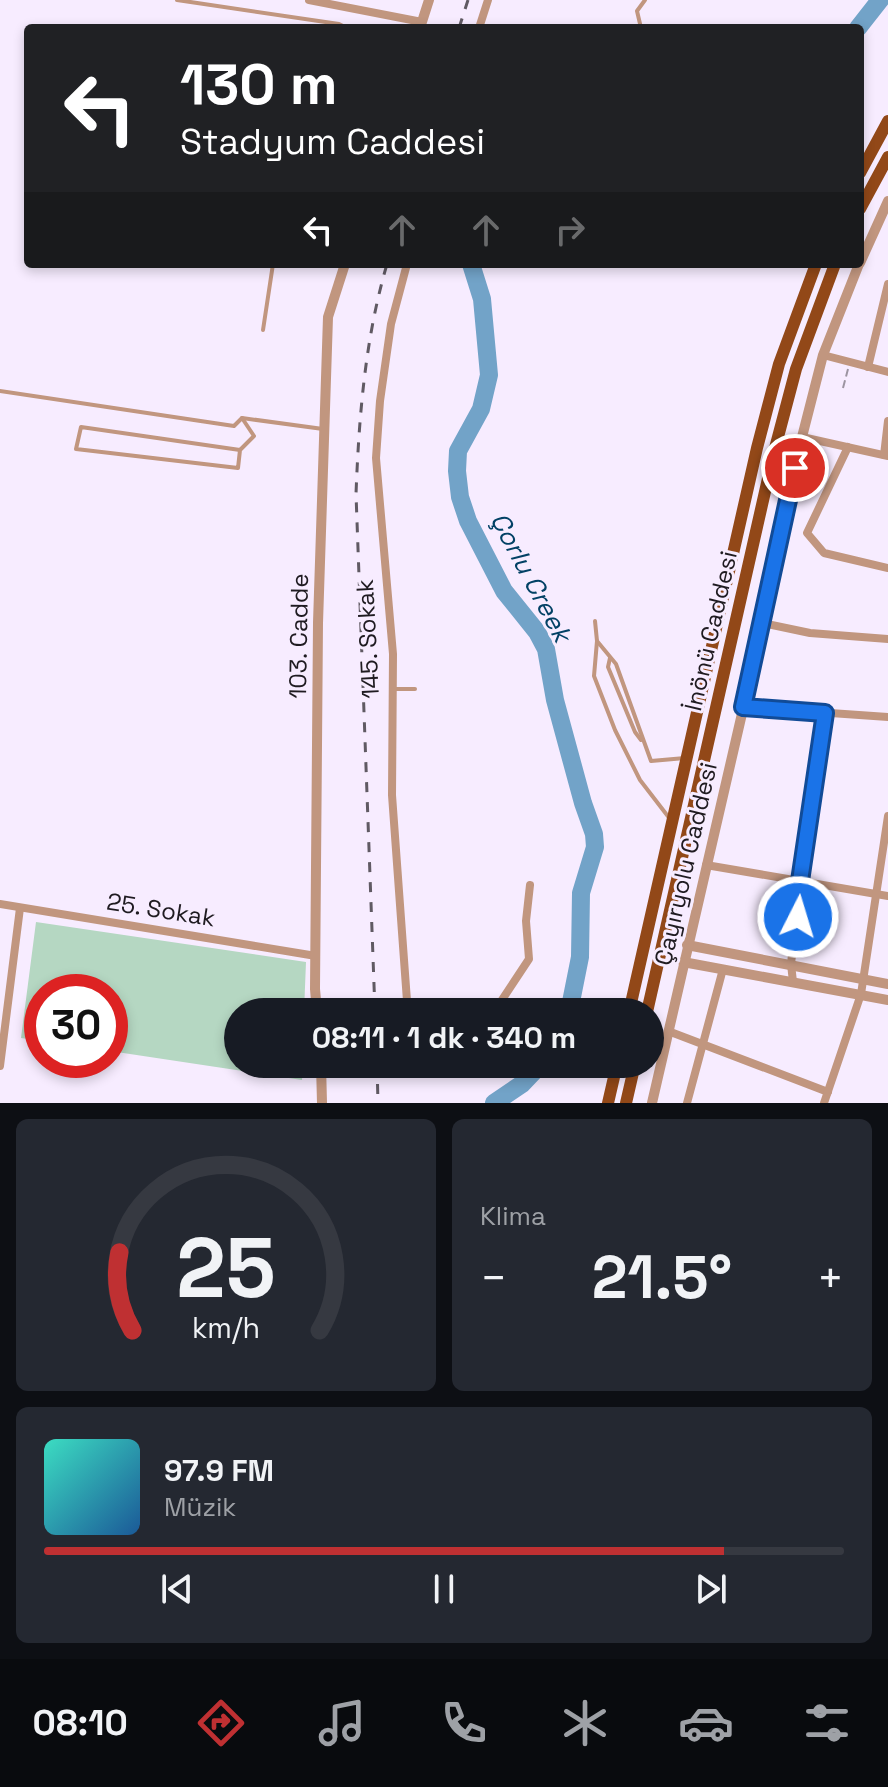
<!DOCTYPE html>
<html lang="tr">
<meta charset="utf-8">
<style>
body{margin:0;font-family:"Space Grotesk",sans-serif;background:#242831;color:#f1f3f6;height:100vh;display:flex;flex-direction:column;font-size:30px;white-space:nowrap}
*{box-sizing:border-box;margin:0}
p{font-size:26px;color:#9ea1a6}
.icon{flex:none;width:44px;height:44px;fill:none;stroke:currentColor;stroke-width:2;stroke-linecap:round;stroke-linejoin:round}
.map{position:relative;height:1103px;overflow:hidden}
.side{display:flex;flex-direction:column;gap:16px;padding:16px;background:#0d0f14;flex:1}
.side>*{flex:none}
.banner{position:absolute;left:24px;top:24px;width:840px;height:244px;border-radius:8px;box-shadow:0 4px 12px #0003;background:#202124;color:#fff;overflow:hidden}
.speed{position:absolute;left:24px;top:974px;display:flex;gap:16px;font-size:40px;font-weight:700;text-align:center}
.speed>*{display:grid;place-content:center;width:104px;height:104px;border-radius:50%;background:#171b24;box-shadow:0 4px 12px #0003;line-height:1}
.speed .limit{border:12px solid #d22;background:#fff;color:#111}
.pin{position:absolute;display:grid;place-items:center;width:68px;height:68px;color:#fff;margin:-34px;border:4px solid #fff;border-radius:50%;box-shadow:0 2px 8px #0007}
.me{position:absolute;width:88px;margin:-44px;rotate:5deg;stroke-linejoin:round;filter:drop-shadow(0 0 6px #0008)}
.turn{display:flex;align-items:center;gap:28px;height:168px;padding:0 24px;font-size:36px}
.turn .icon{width:104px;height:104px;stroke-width:2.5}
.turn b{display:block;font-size:56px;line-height:68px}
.lanes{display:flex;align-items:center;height:76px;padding:0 24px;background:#0003;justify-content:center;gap:40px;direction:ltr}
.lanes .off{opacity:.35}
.big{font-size:60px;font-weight:700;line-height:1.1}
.side .card{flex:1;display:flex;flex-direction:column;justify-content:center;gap:12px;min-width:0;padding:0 28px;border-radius:12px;background:#242831}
.side .dial{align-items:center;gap:0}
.dial svg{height:208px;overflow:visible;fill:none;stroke:#363941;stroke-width:7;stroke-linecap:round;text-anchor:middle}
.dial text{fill:#f1f3f6;stroke:none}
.song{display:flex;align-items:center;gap:24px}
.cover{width:96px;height:96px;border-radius:12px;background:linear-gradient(135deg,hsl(170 70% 55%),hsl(210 70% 35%))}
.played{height:8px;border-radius:4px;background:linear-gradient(90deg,#bf3032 85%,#363941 85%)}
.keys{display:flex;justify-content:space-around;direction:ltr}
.heat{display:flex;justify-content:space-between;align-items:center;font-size:44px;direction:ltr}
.side .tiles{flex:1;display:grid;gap:16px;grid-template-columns:1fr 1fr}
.card:last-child{grid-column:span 2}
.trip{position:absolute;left:224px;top:998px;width:440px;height:80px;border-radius:40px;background:#171b24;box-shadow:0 4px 12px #0003;font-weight:700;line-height:80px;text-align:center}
.tab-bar{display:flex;height:128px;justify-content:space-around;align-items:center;background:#090b0e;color:#9ea1a6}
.tab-bar .icon{width:56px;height:56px}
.tab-bar .current{color:#bf3032}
.tab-bar b{font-size:36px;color:#f1f3f6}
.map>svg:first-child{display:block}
.green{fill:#b5d7c2}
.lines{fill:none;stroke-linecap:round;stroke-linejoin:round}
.river{stroke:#72a3c8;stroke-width:18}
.path{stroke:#9c94a1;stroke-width:2;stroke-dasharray:8 4;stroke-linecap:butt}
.service{stroke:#c1967f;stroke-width:4}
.minor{stroke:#c1967f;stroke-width:8}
.tertiary{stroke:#c1967f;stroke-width:10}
.primary{stroke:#924818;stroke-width:12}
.rail{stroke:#605a63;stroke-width:3;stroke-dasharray:10 10;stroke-linecap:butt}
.route-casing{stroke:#114b97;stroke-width:20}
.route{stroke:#1a73e8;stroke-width:14}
.labels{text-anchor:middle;stroke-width:6;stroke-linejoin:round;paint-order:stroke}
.street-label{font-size:24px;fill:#1f1b21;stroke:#f7ecff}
.water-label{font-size:26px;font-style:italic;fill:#024165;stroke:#f7ecff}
</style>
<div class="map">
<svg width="888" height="1103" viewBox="0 0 888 1103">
<rect width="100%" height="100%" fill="#f7ecff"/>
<path class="green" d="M36 922 306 962 304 1012H238V1064H303L302 1080 110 1051V992H42V1041L21 1038Z"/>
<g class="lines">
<g class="river">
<path d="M858 28 880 0"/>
<path d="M471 264 482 299 489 375 481 409 458 451 457 471 460 497 468 521 504 591 537 632 546 649 555 700 583 803 594 834 595 847 581 893 580 957 569 1012"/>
<path d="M494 1103 522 1084 541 1064"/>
</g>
<path class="path" d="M843 388 848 369"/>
<g class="service">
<path d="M177 0 339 24 347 28"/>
<path d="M641 28 637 11 645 0"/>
<path d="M263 330 273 264"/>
<path d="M0 391 234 426 242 418 254 436 240 450 238 468 76 449 81 427 240 450"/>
<path d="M242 418 323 429"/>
<path d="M595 621 597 641 616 664 651 761 685 758"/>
<path d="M597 641 594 676 615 730 640 780 670 819"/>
<path d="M610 658 608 667 635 732 641 740"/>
<path d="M395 689H415"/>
</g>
<g class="minor">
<path d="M309 0 422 22"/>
<path d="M479 28 488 0"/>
<path d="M407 264 391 324 380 401 376 458 393 654 392 795 407 1001 415 1012"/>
<path d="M823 355 888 372"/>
<path d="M868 367 888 284"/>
<path d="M802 437 888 456"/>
<path d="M848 447 807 533 824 553 888 568"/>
<path d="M884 455 888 421"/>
<path d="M762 623 810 633 888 639"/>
<path d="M743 707 888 717"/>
<path d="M706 865 888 896"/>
<path d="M0 904 316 956"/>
<path d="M793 982 791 964 800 881 825 713"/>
<path d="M494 1012 529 959 526 921 530 885"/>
<path d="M668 1031 828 1092"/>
<path d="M0 1066 20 908"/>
<path d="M687 1103 723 969"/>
<path d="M824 1103 861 994 888 816"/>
</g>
<g class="tertiary">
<path d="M420 28 429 0"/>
<path d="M860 263 888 201"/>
<path d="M687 945 888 984"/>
<path d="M683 962 888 1000"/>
<path d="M317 1012 315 989 318 623 328 317 345 264"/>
<path d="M321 1064 322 1103"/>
<path d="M652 1103 750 679 802 437 823 355 859 264"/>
</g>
<g class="primary">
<path d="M860 173 888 121"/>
<path d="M860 209 888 157"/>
<path d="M629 1012 757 448 779 364 816 264"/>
<path d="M647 1012 774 452 796 369 835 264"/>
<path d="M608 1103 617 1064"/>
<path d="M626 1103 635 1064"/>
</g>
<g class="rail">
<path d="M459 28 468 0"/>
<path d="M375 1012 356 494C359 416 365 339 387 264"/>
<path d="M377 1064 378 1103"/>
</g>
</g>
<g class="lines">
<defs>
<path id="route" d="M795 468 743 707 825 713 800 881 798 917"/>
</defs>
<use href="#route" class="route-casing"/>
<use href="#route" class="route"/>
</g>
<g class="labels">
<g class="street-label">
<text transform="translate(711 631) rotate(-77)" y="8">İnönü Caddesi</text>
<text transform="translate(299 636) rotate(-89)" y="8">103. Cadde</text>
<text transform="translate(368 639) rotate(-93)" y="8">145. Sokak</text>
<text transform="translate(686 864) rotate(-77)" y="8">Çayıryolu Caddesi</text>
<text transform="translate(161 910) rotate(9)" y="8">25. Sokak</text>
</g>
<g class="water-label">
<text transform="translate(531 577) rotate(62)" y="9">Çorlu Creek</text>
</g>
</g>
</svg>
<div class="speed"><div class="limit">30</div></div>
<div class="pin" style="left:795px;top:468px;background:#d93025"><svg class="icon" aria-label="arrive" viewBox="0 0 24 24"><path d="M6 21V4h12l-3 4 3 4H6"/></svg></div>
<svg class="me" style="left:798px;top:917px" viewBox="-20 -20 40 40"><circle r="17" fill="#1a73e8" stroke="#fff" stroke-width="3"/><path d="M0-11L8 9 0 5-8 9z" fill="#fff"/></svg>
<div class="trip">08:11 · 1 dk · 340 m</div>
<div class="banner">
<div class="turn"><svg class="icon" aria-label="left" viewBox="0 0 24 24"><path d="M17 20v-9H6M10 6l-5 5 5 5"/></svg><div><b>130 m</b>Stadyum Caddesi</div></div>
<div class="lanes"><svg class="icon" aria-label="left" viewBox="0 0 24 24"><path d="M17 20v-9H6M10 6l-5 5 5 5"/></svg><svg class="icon off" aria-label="ahead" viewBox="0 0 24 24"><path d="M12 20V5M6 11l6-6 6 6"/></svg><svg class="icon off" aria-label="ahead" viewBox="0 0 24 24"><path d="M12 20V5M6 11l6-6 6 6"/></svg><svg class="icon off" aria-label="right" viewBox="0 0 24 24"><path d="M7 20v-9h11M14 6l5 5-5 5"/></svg></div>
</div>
</div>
<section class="side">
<div class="tiles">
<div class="card dial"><svg viewBox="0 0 100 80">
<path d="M14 69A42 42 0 1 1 86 69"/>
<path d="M14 69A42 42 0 0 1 9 39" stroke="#bf3032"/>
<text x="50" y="56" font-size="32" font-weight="700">25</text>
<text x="50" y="72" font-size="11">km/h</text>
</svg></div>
<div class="card"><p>Klima</p>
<div class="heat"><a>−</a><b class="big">21.5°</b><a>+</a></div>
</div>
<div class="card">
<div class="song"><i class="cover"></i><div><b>97.9 FM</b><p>Müzik</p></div></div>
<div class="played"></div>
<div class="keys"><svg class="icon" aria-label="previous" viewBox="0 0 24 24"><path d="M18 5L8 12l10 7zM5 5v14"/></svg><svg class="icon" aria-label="pause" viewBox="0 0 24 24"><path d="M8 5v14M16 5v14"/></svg><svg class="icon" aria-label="next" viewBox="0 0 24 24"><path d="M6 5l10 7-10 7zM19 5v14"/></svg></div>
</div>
</div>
</section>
<nav class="tab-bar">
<b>08:10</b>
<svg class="icon current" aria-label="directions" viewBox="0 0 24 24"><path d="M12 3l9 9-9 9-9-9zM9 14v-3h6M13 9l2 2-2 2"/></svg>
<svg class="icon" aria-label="music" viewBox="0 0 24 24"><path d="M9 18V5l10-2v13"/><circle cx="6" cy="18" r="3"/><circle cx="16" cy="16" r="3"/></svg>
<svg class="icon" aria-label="phone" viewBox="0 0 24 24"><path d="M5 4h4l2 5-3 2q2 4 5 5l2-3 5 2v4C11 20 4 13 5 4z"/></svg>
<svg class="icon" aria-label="climate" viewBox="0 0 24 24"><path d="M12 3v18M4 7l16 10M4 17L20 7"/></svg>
<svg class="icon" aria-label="car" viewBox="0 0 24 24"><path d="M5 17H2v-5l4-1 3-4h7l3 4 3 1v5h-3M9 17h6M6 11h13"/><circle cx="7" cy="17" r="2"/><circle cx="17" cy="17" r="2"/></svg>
<svg class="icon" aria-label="filters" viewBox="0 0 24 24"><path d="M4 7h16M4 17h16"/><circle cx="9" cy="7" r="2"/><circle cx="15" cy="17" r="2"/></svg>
</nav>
